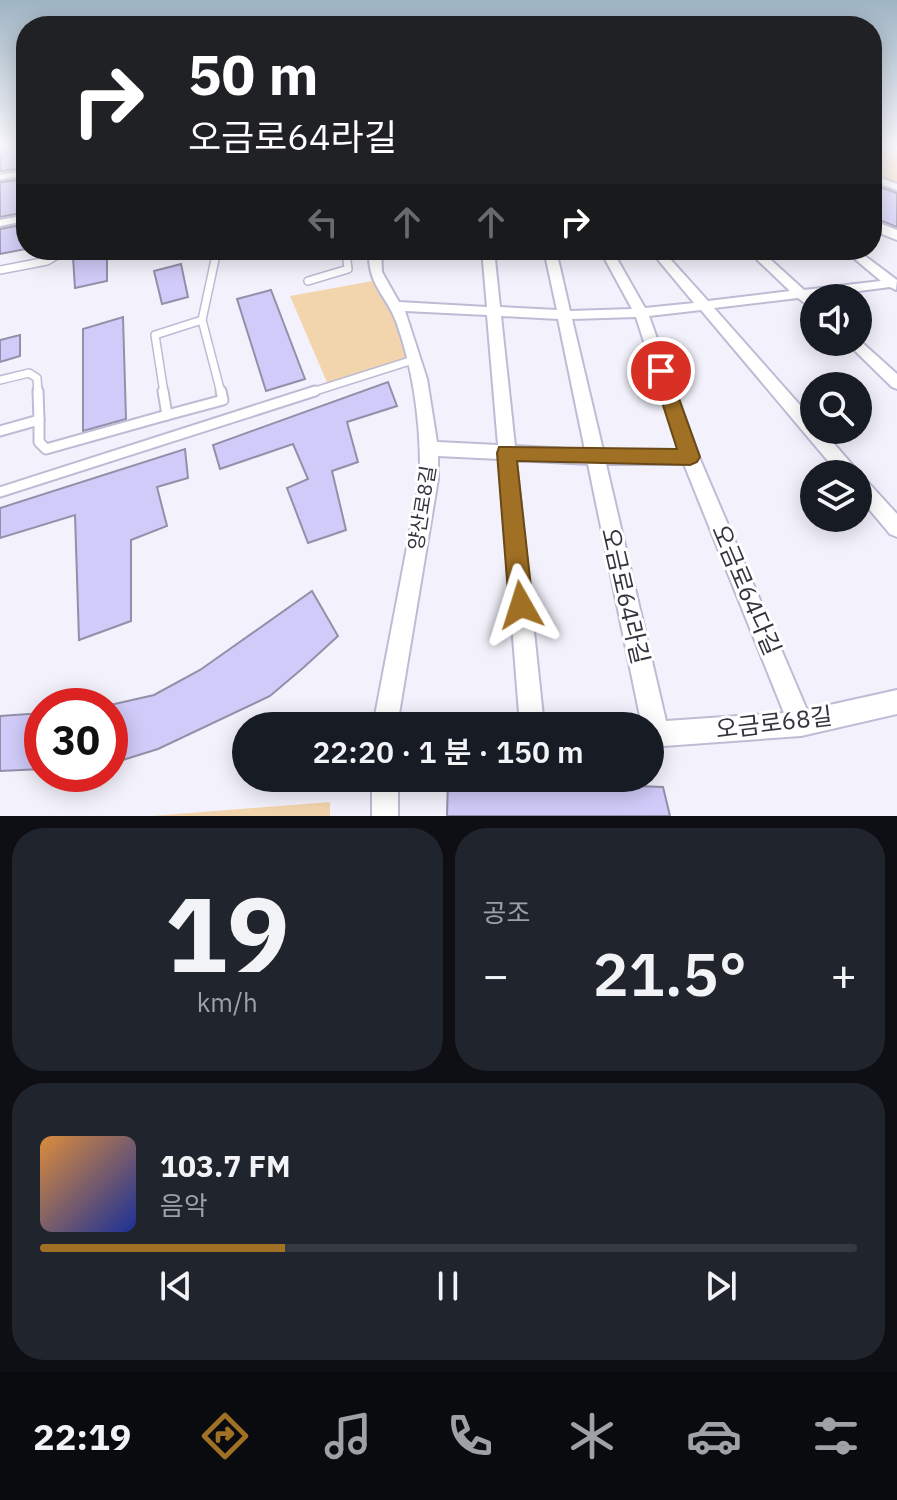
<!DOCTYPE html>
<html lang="ko">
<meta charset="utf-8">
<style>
body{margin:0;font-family:"IBM Plex Sans","Noto Sans KR",sans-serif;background:#20242c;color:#f1f3f6;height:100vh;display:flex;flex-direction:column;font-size:30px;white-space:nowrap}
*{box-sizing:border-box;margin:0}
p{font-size:26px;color:#9ea1a6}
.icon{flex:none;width:44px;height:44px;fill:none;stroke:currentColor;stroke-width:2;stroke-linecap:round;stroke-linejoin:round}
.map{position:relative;height:816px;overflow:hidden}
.side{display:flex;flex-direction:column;gap:12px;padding:12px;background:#0d0f14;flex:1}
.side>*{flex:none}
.hud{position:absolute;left:16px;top:16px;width:866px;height:244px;border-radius:32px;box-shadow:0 4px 20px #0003;background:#202124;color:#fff;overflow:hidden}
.fabs{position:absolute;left:800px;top:284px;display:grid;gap:16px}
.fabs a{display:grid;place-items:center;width:72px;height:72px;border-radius:50%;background:#171b24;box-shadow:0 4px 20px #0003;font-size:40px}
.speed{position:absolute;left:24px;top:688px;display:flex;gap:16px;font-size:40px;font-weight:700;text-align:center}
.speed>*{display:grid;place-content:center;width:104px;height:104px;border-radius:50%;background:#171b24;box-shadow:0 4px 20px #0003;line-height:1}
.speed .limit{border:12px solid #d22;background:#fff;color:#111}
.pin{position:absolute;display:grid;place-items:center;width:68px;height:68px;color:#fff;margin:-34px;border:4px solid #fff;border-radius:50%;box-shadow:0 2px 8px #0007}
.me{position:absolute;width:88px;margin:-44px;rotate:354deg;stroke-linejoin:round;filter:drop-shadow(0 0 6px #0008)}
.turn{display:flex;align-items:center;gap:28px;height:168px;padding:0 40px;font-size:36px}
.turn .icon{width:104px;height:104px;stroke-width:2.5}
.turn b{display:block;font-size:56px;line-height:68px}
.lanes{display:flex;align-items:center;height:76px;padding:0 40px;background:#0003;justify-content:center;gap:40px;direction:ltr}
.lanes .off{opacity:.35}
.big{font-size:60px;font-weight:600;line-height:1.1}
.side .widget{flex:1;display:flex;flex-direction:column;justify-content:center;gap:12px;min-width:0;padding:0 28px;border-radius:32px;background:#20242c}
.side .dial{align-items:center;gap:0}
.dial b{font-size:104px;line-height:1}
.song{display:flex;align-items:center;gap:24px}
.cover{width:96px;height:96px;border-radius:12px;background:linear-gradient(135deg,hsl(30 70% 55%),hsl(230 70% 35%))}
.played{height:8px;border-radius:4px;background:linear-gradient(90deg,#a07024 30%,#363941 30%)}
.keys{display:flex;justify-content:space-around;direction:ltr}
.heat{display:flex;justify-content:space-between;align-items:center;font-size:44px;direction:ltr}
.side .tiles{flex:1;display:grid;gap:12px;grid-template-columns:1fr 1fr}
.widget:last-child{grid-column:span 2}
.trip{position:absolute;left:232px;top:712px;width:432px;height:80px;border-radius:40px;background:#171b24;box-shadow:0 4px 20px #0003;font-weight:600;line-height:80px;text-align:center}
.dock{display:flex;height:128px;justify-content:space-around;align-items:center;background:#090b0e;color:#9ea1a6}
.dock .icon{width:56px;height:56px}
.dock .current{color:#a07024}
.dock b{font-size:36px;color:#f1f3f6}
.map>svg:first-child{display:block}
.green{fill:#f3d5ad}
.building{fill:#d0cbf8;stroke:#9290a8;stroke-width:2}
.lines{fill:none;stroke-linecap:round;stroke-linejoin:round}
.service-far2-casing{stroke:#bebbd5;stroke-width:8}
.service-far1-casing{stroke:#bebbd5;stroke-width:10}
.service-casing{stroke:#bebbd5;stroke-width:13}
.minor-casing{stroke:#bebbd5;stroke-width:4}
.secondary-casing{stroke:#bebbd5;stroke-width:4}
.service-far2{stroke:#fff;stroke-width:5}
.service-far1{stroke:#fff;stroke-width:7}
.service{stroke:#fff;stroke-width:9}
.minor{fill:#fff;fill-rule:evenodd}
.secondary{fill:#fff;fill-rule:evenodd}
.route{fill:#a07024;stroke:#684917;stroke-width:2}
.labels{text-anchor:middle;stroke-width:6;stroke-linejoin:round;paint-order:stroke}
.street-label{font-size:20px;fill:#35343e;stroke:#fff}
.near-street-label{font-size:24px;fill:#35343e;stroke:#fff}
</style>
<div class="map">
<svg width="897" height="816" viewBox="0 0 897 816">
<rect width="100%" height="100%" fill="#f3f2fc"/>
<g class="green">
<path d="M872 149 897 150V184L872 175Z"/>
<path d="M378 280 403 320 413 360 329 387 290 296Z"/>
<path d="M330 802V816H151Z"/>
</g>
<g class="building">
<path d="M2 147H21V151H26V168L0 171Z"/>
<path d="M26 179V212L0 217V182Z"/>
<path d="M872 184 897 193V227L872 217Z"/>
<path d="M26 224V249L0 254V229Z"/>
<path d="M107 250V281L75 288 73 257Z"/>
<path d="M181 264 188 297 162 304 154 271Z"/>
<path d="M271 290 305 379 266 391 237 299Z"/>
<path d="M123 317 126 419 83 431V329Z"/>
<path d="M20 335V356L0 362V340Z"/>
<path d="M388 382 397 406 347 422 358 462 332 471 346 530 308 543 287 488 308 479 293 444 220 469 213 445Z"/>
<path d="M185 449 188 478 157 487 167 526 131 540V621L79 640 75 515 0 538V508Z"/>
<path d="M312 591 338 636 303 668 270 696 158 749 110 764V705L154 695 200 670Z"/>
<path d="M42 713V769L0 771V716Z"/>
<path d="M448 779 663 787 670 816H447Z"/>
</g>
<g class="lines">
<defs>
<g id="service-far2">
<path d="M0 177 26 173"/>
<path d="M346 250V254"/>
<path d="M59 254 65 250"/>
<path d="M220 254 235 250"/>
</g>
<g id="service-far1">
<path d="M215 252 216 255 228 252"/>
<path d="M0 270 47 261 62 252"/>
<path d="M308 281 348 269 346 252"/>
<path d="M202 320 216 255"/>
<path d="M0 380 29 373 37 378 38 393"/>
<path d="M164 393 155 335 202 320 221 393"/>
<path d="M309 393 413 360"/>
</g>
<g id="service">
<path d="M163 391 167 415"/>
<path d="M167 415 223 400 221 391"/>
<path d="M39 420V442L46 449 167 415"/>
<path d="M0 431 39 420 38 391"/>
<path d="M0 492 315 391"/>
</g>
<g id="minor">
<path d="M872 175 897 184V190L872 181Z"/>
<path d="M26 215V221L0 226V220Z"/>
<path d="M369 250H381L382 272 399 302 487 307 482 250H494L500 307 557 310 544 250H556L570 311 632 309 600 250H612L645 308 694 303 650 250H662L708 301 790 291 747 250H760L804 290 881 281 844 250H857L897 280 896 290 890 287 812 297 814 310 798 298 714 308 814 421V430H822L856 469 859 474 858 475 864 478 897 514V537L890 534 858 496V474H839L701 310 649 316 699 457 807 710 897 690V714L801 736 650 747V726H642L588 464 516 460 544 726H520L499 459 438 456V479L397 726H373L420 479C421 426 414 371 396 321 386 295 367 284 369 250ZM405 311 487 315 498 445 437 442 427 379ZM501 316 558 319 585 450 515 446ZM636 317 679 450H603L572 319ZM606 464H684L784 713 666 721Z"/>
<path d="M858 339 897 374V389L892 387 846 342H858Z"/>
<rect x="372" y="778" width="26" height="38"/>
</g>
<path id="secondary" d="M872 220 897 230V240L872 230Z"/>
</defs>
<use href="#service-far2" class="service-far2-casing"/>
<use href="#service-far1" class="service-far1-casing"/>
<use href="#service" class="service-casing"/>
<use href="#minor" class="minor-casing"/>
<use href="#secondary" class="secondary-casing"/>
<use href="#service-far2" class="service-far2"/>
<use href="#service-far1" class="service-far1"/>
<use href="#service" class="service"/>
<use href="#minor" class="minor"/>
<use href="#secondary" class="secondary"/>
</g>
<linearGradient id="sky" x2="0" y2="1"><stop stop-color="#9fb4c3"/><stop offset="0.56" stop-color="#faf9fe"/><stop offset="1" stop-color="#faf9fe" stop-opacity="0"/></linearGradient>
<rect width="897" height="261" fill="url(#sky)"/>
<path class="route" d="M661 365 669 371 700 457 697 462 690 465 517 461 533 605 529 613 521 617 512 613 509 605 497 453 499 447 677 449 652 371Z"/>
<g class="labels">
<g class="street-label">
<text transform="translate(422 508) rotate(-81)" y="7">양산로8길</text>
</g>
<g class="near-street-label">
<text transform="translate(746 590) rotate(67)" y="8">오금로64다길</text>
<text transform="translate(625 596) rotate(77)" y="8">오금로64라길</text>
<text transform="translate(774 723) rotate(-7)" y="8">오금로68길</text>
</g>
</g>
</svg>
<div class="fabs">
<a><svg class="icon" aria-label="sound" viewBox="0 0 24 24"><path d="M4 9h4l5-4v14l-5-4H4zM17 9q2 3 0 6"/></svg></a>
<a><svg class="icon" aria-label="search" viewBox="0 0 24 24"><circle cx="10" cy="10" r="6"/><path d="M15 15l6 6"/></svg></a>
<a><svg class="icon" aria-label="layers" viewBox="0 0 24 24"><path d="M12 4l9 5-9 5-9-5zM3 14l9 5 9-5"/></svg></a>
</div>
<div class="speed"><div class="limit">30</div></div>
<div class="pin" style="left:661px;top:371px;background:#d93025"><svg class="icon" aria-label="arrive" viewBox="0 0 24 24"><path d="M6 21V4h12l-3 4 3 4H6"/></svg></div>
<svg class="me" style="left:521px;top:605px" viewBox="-20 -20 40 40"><path d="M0-17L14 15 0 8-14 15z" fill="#a07024" stroke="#fff" stroke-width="4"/></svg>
<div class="trip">22:20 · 1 분 · 150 m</div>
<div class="hud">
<div class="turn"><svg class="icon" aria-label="right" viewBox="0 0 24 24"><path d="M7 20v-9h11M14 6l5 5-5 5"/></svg><div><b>50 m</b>오금로64라길</div></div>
<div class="lanes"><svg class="icon off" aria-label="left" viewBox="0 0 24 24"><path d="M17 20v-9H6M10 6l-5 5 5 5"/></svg><svg class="icon off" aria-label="ahead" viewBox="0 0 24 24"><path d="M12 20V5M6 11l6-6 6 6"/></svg><svg class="icon off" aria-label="ahead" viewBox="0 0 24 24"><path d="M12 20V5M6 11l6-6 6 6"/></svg><svg class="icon" aria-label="right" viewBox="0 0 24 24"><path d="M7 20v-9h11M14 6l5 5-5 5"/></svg></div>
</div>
</div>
<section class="side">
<div class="tiles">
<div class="widget dial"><b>19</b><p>km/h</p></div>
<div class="widget"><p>공조</p>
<div class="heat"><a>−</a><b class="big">21.5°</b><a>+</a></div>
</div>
<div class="widget">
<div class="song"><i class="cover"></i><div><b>103.7 FM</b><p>음악</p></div></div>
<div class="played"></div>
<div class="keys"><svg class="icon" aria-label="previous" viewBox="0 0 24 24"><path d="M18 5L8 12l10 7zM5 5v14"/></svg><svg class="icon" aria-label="pause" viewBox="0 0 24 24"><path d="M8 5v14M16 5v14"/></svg><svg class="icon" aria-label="next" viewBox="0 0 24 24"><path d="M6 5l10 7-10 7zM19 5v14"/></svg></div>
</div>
</div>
</section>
<nav class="dock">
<b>22:19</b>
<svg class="icon current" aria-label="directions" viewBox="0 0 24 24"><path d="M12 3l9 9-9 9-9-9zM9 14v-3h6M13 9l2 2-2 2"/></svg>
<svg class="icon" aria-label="music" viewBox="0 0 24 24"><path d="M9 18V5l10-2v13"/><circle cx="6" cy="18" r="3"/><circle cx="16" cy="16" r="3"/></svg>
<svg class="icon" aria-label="phone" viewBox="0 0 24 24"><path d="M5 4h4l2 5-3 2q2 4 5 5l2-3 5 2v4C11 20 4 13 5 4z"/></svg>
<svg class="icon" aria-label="climate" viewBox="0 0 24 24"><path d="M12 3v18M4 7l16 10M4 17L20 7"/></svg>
<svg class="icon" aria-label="car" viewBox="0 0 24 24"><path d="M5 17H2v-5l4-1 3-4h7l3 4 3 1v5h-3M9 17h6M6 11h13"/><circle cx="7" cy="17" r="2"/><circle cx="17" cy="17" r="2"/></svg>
<svg class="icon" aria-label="filters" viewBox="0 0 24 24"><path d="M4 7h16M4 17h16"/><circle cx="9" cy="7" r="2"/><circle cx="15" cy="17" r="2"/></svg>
</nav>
